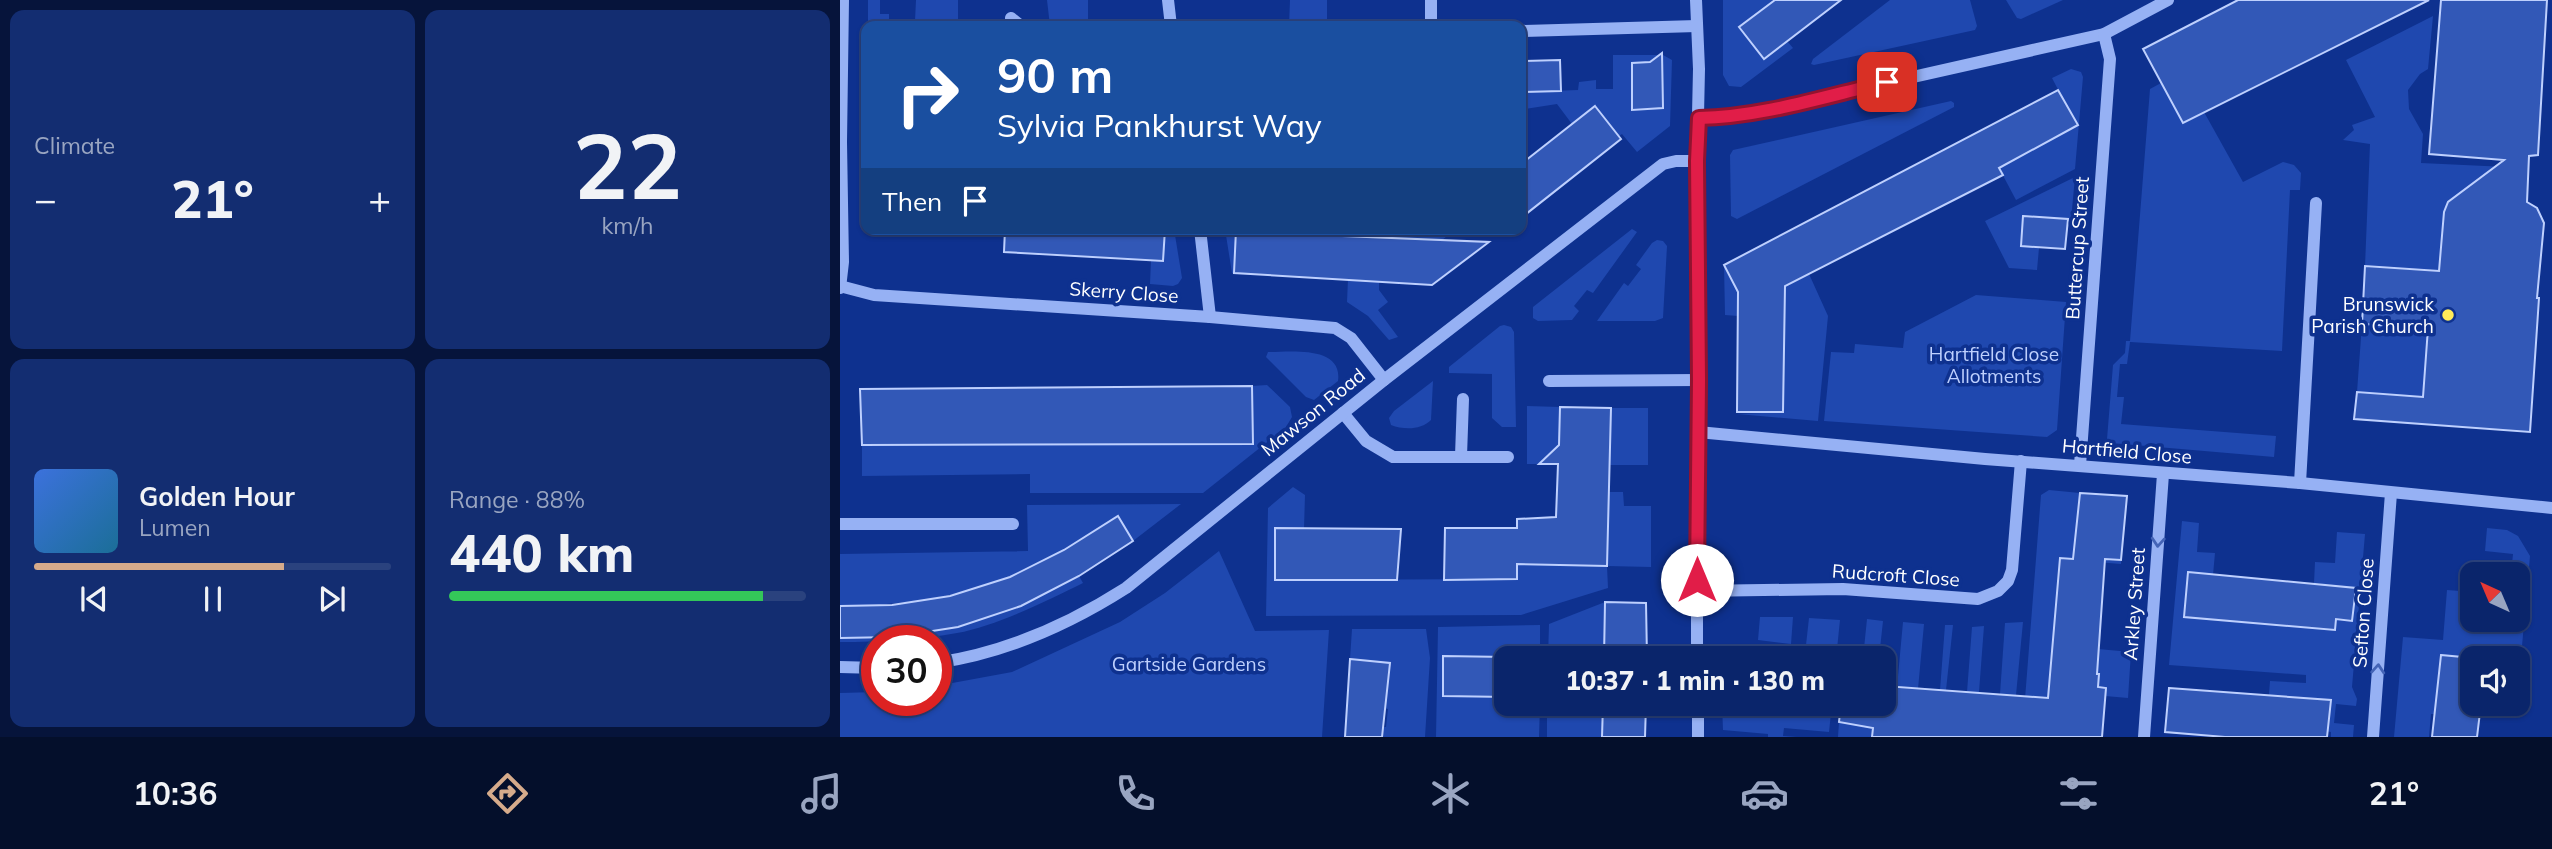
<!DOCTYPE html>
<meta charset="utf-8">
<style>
body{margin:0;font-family:Mulish,sans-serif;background:#132d71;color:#f1f3f6;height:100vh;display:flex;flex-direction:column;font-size:26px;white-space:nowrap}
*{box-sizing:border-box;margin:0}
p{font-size:23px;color:#99a5c1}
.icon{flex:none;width:38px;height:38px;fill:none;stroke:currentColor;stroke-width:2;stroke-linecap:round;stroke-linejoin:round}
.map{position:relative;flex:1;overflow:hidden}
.panel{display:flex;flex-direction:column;gap:10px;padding:10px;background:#06143b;width:840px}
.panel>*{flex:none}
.hud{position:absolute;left:21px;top:21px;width:665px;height:214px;border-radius:14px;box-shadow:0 2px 5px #0004,0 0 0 2px #2a427e;background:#1a4fa0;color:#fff;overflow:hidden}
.needle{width:46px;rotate:316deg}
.controls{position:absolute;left:1620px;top:562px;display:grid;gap:14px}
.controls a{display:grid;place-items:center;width:70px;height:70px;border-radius:14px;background:#0a256b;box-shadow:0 2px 5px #0004,0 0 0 2px #2a427e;font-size:35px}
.speed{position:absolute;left:21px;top:625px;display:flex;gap:14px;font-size:35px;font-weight:700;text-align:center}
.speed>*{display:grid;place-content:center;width:91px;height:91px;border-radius:50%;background:#0a256b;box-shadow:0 2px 5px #0004,0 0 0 2px #2a427e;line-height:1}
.speed .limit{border:10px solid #d22;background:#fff;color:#111}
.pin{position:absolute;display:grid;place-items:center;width:60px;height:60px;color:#fff;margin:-30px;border-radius:14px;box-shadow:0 4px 10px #0006}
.me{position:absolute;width:77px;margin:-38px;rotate:0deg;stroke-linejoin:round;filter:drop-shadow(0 0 5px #0008)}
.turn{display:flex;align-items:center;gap:24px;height:147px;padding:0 21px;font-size:32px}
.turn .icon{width:91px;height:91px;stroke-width:2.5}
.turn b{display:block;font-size:49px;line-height:60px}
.then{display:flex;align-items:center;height:66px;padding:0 21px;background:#0003;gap:14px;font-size:26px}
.big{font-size:52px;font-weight:800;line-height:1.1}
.panel .widget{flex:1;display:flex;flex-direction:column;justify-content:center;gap:10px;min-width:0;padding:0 24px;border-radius:14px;background:#132d71}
.panel .dial{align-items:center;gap:0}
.dial b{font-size:91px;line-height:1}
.song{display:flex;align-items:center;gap:21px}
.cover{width:84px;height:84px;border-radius:10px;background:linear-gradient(135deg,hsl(220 70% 55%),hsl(200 70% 35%))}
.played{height:7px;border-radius:4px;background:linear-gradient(90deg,#d6ab8b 70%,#2a427e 70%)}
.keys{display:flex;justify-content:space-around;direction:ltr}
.heat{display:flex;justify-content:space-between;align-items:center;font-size:38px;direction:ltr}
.charge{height:10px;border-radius:5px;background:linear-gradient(90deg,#34c759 88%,#2a427e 0)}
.panel .tiles{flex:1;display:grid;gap:10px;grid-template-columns:repeat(2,1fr)}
.trip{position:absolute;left:654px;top:646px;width:402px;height:70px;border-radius:14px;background:#0a256b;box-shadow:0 2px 5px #0004,0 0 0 2px #2a427e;font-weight:800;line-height:70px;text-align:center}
.tabs{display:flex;height:112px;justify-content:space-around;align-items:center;background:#040f2b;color:#99a5c1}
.tabs .icon{width:49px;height:49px}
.tabs .current{color:#d6ab8b}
.tabs b{font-size:32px;color:#f1f3f6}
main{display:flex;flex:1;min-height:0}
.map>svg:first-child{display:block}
.green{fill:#1f48af;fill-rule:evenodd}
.building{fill:#3258b7;stroke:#bed0fe;stroke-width:2}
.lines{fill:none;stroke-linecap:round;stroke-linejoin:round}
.minor{stroke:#96b1f4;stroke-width:12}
.oneway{stroke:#4464b7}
.route-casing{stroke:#92132f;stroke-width:18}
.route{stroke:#e11d48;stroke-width:12}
.poi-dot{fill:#ffeb59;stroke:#0e318f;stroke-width:2.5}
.labels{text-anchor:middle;stroke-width:7;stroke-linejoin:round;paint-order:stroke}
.street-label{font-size:19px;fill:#fff;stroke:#0e318f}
.poi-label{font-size:19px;fill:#fff;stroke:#0e318f;text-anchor:end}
.park-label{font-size:19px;fill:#bed0fe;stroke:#0e318f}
</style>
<main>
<section class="panel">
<div class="tiles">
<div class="widget"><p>Climate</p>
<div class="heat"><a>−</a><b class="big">21°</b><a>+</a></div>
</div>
<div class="widget dial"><b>22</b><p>km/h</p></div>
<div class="widget">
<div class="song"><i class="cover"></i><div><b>Golden Hour</b><p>Lumen</p></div></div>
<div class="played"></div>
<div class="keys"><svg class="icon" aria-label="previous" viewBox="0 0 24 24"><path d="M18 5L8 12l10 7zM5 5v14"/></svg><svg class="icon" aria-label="pause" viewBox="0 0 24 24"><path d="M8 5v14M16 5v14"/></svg><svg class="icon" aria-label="next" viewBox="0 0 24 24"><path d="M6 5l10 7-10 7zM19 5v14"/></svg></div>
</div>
<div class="widget"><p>Range · 88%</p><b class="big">440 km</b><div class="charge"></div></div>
</div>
</section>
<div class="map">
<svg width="1712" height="737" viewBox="0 0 1712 737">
<rect width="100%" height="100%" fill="#0e318f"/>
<g class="green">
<path d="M28 0H40V14H49V21H38V26H28Z"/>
<path d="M76 0H118V26H79V21H75Z"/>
<path d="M207 0H248V23H291V26H210Z"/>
<path d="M450 0H487V26H449Z"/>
<path d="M883 0H950L929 17 922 9 899 27 924 59 947 41 953 48 901 87 889 86 883 75Z"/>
<path d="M1050 0H1130L1137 26 1135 30 974 65 971 64 973 59Z"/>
<path d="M1166 0H1223L1181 19 1177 18Z"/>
<path d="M1593 16 1588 69 1580 74 1568 90 1569 109 1583 134 1581 163 1688 168 1685 203 1616 198 1608 202 1604 212 1599 271 1525 266 1530 144 1503 140 1514 130 1512 125 1535 117 1506 60Z"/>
<path d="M773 55H823L832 60 830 126 797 152 782 134 779 136 755 106 732 124 717 104 685 109 681 105V92L738 90 739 82 756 80V89H773ZM822 62 823 108 793 109 792 63Z"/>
<path d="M1231 69 1241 72 1243 77 1235 169 1176 200 1159 168 1237 126 1212 78Z"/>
<path d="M1321 83 1343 123 1364 112 1403 182 1443 162 1454 165 1461 173 1460 190H1450L1442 351 1290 342 1287 364H1280L1277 397H1284L1281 424 1436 436 1434 457 1271 443 1267 439 1273 365 1285 353 1286 341H1290L1310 89Z"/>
<path d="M1111 101 1114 103V107L897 219 891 216 890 155 893 150Z"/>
<path d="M1235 177 1231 220 1183 217 1181 246 1199 248 1197 270 1169 268 1145 221Z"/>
<path d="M325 229H334L342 278 338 284 333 286 310 284 311 260H323Z"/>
<path d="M385 229H616L579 258 510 237 397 230 394 273H392Z"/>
<path d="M792 229 797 232 753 293 747 290 734 306 739 311 732 320 698 321 693 318V307Z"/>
<path d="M817 240 823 241 827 246 823 318 815 321H757L784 283 788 286 801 269 796 265 812 243Z"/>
<path d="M884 265 898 292 937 272 969 274 988 316 978 421 897 414 943 412 944 322 898 321V316L885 315Z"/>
<path d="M508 279 539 281V290L548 302 538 310 558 337 549 340 528 316 507 302Z"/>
<path d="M1136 295 1226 302 1217 430 1207 437 984 421 991 352 1014 353 1015 344 1063 348 1065 332Z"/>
<path d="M1522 324 1588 328 1581 424 1546 422 1548 394 1517 392Z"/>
<path d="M664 325 671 327 674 332 676 427H662L652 418V374L609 373V367L660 326Z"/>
<path d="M428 352C450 352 503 345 498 381L474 400 466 397 426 357Z"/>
<path d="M593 381 591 420C581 430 564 430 551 425L549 418 554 411Z"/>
<path d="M427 385 450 407 452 417 446 427 363 493H190V474L22 476V445L412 444V386Z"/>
<path d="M687 406 720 407 718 464H687Z"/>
<path d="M771 408H808V465H769Z"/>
<path d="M453 487 465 495 464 529 436 580 677 579V552L716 536 715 565 766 566 769 492H783L784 506H811V567L767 566 768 588 681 615 426 616 428 508Z"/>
<path d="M1209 490 1240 493 1234 556 1281 560V564L1220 559 1211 660 1258 649 1291 652 1288 698 1265 696 1266 688 1258 687 1182 737 1201 495Z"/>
<path d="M341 504 293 541 278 517C243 538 208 563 170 577 114 599 59 605 0 606V554L188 551 187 505Z"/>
<path d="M1342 521 1359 523 1357 552 1375 553 1373 575 1348 573 1344 617 1495 630 1496 619 1512 621 1515 588 1474 583 1475 562 1495 563 1497 532 1525 534 1512 687 1517 699 1516 706 1496 704 1494 723 1514 725 1513 737H1491V732L1484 731 1489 724 1491 700 1448 697 1426 734 1430 681 1466 683V675L1329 665Z"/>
<path d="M1647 528 1667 530 1678 536 1690 556 1682 646 1645 644 1643 658 1601 656 1595 714H1591L1589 737H1554L1563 637 1603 640 1607 590 1633 592V620H1678V574H1671L1673 554 1645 551Z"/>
<path d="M379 551 415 631 489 630 482 737H0V693L37 692V700H96V686L172 672 280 622 325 593Z"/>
<path d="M239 576 243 583C207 601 156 626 117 633 77 640 39 642 0 642V638C18 637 36 639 54 637 120 632 182 608 239 576Z"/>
<path d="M765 602 764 658H708L709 624Z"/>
<path d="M920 617H953L951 644 918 640Z"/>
<path d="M969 618 1000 620 997 649 966 645Z"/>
<path d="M1027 619 1043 621 1039 658H1023Z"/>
<path d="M1063 622 1084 624 1078 689 1057 687Z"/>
<path d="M1183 622 1176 695 1160 694 1165 623Z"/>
<path d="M700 625V658L653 657 643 665 642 656H603V695L652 693 653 697H667V704H700L699 737H596L598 627Z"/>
<path d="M1105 625H1113L1106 690H1100Z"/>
<path d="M1144 626 1139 692H1127L1132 627Z"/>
<path d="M512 629H586L590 658 585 737H542L543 727H546L548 709 544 708 550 663 510 659Z"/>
<path d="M707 704H763L762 737H707Z"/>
<path d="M882 704H992L989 732 944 728 943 736 957 737H928V734L883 730Z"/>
<path d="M999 722 1033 728 1032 737H998Z"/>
</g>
<g class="building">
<path d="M935 0H1001L924 59 899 27Z"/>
<path d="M1398 0H1589L1343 123 1303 49Z"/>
<path d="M1601 0H1707L1698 155 1689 156 1687 202 1697 208 1704 223 1697 298H1699L1690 432 1514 419 1517 392 1583 397 1588 328 1522 324 1525 266 1599 271 1604 212 1608 202 1664 160 1589 154Z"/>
<path d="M822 53 823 108 792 110V63L810 62Z"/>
<path d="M720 60 721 91 681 92V61Z"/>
<path d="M1218 90 1238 125 1159 168 1163 175 945 286 943 412H897L898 292 884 265Z"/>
<path d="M755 106 781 139 681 218V164Z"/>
<path d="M1183 216 1228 219 1225 249 1181 246Z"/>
<path d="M165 229H325L323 261 164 252Z"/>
<path d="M396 230 453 234 649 242 592 285 394 273Z"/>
<path d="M412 386 413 444 22 445 20 389Z"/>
<path d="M720 407 771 408 767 566 677 564V579L604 580 605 528H677V519L716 517 718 464H699L719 445Z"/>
<path d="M1240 493 1287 496 1281 560 1265 559 1257 674H1259L1258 687 1266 688 1262 737H1032L1033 728 999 722 1001 704H1045V686L1208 698 1220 558 1233 559Z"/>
<path d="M278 516 293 541 239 576 181 606 118 627 54 637 0 638V606L52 605 110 596 170 577 224 550Z"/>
<path d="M435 528 561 529 557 580H435Z"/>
<path d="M1348 572 1516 588 1512 621 1496 619 1495 630 1344 617Z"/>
<path d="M765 602 806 603 807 658H764Z"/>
<path d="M1601 655 1633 658V704H1641L1637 737H1592Z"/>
<path d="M603 656 667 657V697L603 696Z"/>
<path d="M510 659 550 663 542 737H505Z"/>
<path d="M1329 688 1491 700 1487 737H1385L1325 732Z"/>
<path d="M763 704H806L805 737H762Z"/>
</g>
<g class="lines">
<g class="minor">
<path d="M328 0 331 26"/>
<path d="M856 0 859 69 857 161V658"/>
<path d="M171 18 181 26"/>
<path d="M591 26V0"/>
<path d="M681 31 857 26"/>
<path d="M859 118 880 117 926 110 1264 34 1328 0"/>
<path d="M360 229 370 317"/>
<path d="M0 286 34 295 370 317 495 328 511 338 544 380"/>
<path d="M0 288 3 262 1 142 3 0"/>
<path d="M709 381 859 380"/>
<path d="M503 413 526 441 553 457H668"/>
<path d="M858 432 1145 459 1460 483 1712 508"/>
<path d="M621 456 623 399"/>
<path d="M1240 465 1270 59 1264 34"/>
<path d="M1460 483 1476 203"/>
<path d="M0 524H173"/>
<path d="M857 591 1003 589 1138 599 1158 591 1168 581 1172 570 1181 461"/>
<path d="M96 663C165 653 228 625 286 588L544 380 823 164 836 161H857"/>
<path d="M0 667 37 668"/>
<path d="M858 704V737"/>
<path d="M1304 737 1323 474"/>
<path d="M1533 737 1551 493"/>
</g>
</g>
<defs><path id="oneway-chevron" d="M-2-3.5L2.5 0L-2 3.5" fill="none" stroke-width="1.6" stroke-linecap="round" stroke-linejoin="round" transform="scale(1.75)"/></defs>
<g class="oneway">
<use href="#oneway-chevron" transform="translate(1318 542) rotate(94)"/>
<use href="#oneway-chevron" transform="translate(1538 669) rotate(-86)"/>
</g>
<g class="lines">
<defs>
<path id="route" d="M857 580 859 380 857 161 859 118C922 117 986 96 1047 82"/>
</defs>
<use href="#route" class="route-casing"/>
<use href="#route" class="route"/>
</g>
<circle class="poi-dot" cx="1608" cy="315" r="7"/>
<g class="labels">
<g class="street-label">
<text transform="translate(1237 248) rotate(-86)" y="7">Buttercup Street</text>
<text transform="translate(284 292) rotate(4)" y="7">Skerry Close</text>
<text transform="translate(473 412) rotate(-39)" y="7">Mawson Road</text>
<text transform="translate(1287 451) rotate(5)" y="7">Hartfield Close</text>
<text transform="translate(1056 575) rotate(4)" y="7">Rudcroft Close</text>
<text transform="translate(1294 604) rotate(-86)" y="7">Arkley Street</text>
<text transform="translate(1523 613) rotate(-86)" y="7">Sefton Close</text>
</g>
<g class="poi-label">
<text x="1594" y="311">Brunswick<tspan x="1594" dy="22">Parish Church</tspan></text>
</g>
<g class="park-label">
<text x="1154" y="361">Hartfield Close<tspan x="1154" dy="22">Allotments</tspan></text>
<text x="349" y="671">Gartside Gardens</text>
</g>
</g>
</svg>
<div class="controls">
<a><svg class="needle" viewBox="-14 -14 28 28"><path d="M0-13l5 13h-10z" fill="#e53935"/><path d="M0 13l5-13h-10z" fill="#99a5c1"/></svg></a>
<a><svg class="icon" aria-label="sound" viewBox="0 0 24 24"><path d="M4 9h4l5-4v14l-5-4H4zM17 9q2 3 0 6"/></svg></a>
</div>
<div class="speed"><div class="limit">30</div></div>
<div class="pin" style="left:1047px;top:82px;background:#d93025"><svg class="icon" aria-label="arrive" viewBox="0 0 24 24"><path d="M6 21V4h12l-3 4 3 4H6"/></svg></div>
<svg class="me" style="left:857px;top:580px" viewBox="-20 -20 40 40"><circle r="19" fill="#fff"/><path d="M0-13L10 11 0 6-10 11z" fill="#e11d48"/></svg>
<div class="trip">10:37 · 1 min · 130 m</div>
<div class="hud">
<div class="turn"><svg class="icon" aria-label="right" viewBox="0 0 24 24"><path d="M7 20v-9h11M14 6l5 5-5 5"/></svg><div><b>90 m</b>Sylvia Pankhurst Way</div></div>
<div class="then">Then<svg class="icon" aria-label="arrive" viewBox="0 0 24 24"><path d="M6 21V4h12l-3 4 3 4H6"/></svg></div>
</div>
</div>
</main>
<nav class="tabs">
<b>10:36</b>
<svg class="icon current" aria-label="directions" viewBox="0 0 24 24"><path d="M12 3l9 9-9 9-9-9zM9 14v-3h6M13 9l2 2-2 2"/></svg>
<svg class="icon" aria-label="music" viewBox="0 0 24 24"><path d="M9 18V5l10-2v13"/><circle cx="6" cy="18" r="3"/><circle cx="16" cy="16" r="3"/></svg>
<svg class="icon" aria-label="phone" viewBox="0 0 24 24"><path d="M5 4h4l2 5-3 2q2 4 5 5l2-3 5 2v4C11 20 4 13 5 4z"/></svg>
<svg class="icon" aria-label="climate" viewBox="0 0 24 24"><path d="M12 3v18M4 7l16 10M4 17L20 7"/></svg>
<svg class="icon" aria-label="car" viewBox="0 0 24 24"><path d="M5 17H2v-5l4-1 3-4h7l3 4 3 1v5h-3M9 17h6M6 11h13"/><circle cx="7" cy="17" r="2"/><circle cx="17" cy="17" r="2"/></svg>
<svg class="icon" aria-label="filters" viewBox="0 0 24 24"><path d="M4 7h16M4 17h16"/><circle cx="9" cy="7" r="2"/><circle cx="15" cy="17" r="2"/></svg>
<b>21°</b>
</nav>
